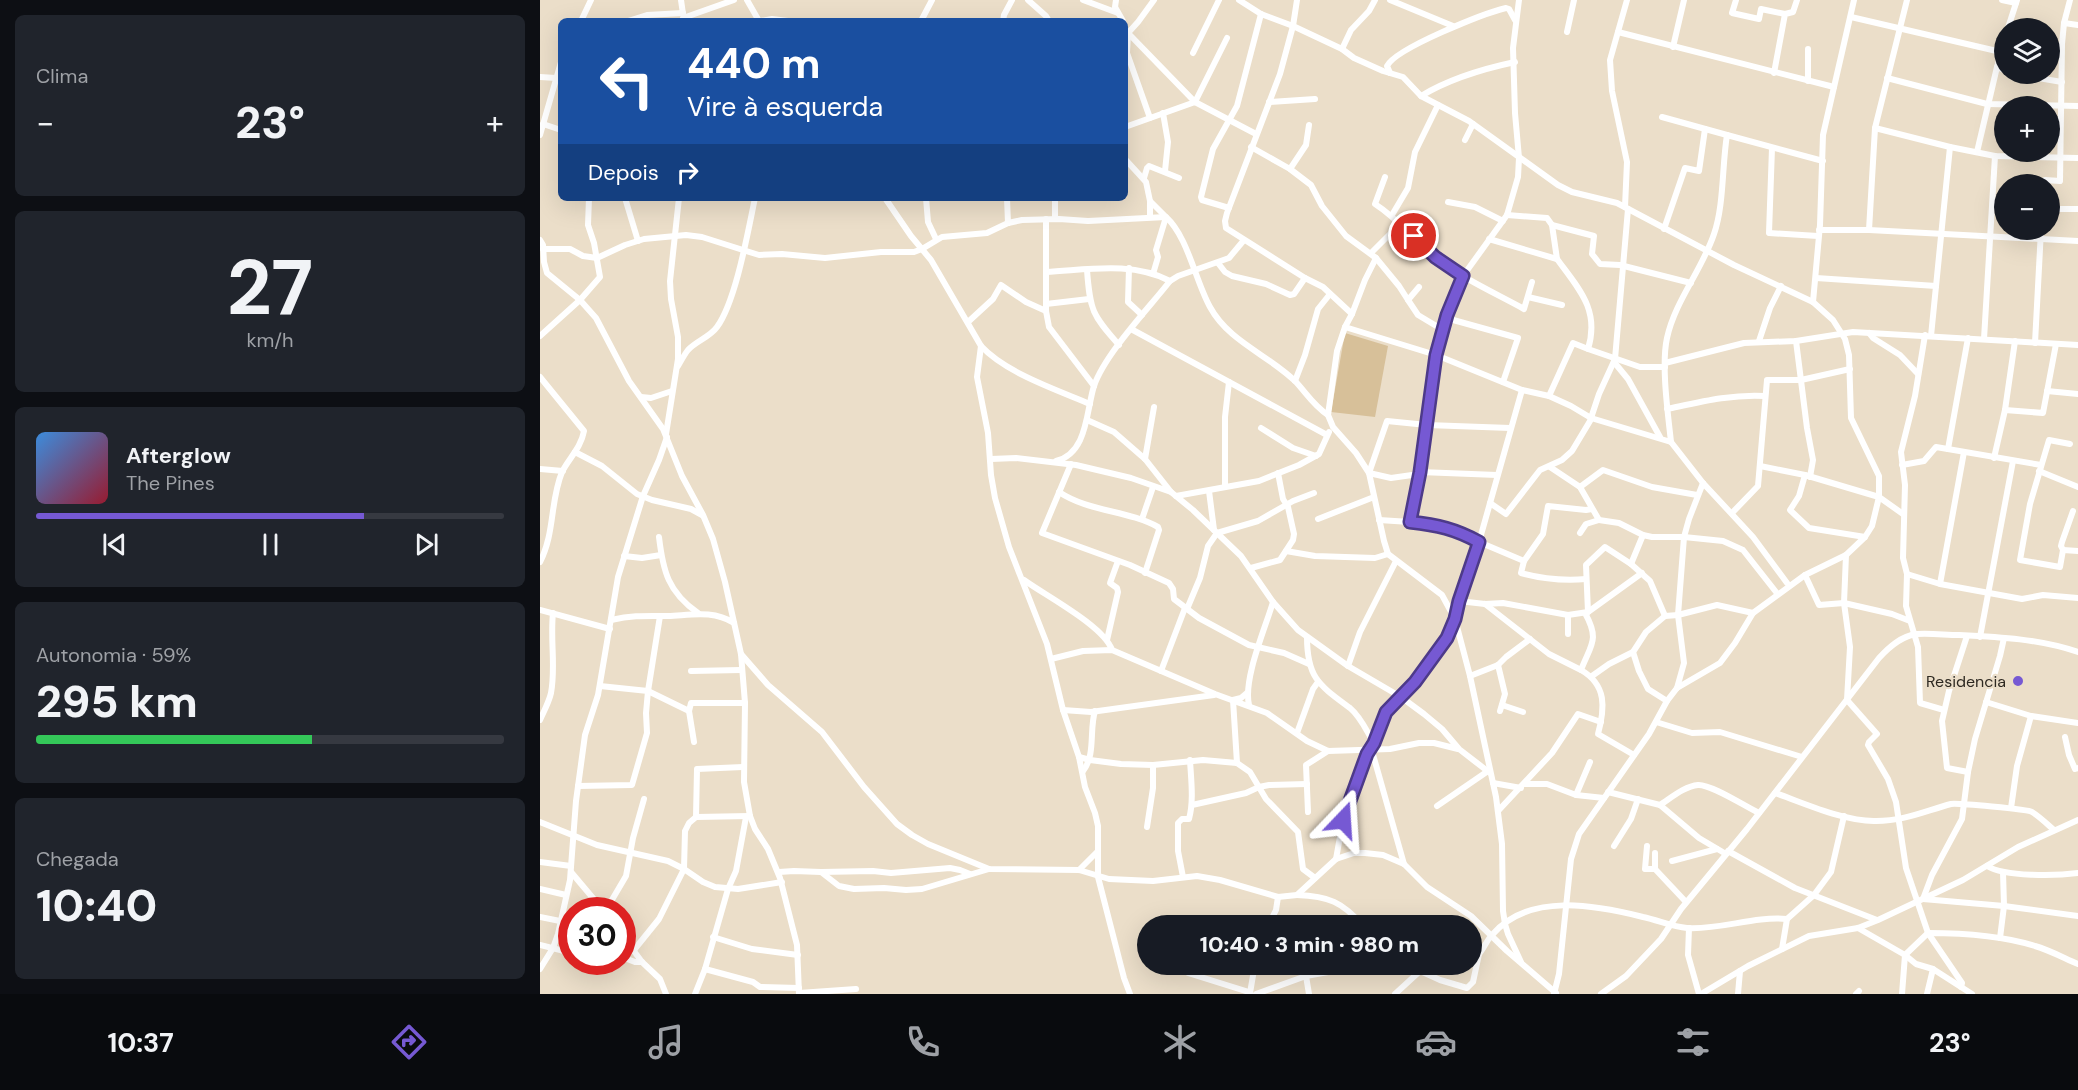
<!DOCTYPE html>
<html lang="pt">
<meta charset="utf-8">
<style>
body{margin:0;font-family:"DM Sans",sans-serif;background:#20242c;color:#f1f3f6;height:100vh;display:flex;flex-direction:column;font-size:22px;white-space:nowrap}
*{box-sizing:border-box;margin:0}
p{font-size:20px;color:#9ea1a6}
.icon{flex:none;width:33px;height:33px;fill:none;stroke:currentColor;stroke-width:2;stroke-linecap:round;stroke-linejoin:round}
.map{position:relative;flex:1;overflow:hidden}
.panel{display:flex;flex-direction:column;gap:15px;padding:15px;background:#0d0f14;width:540px}
.panel>*{flex:none}
.hud{position:absolute;left:18px;top:18px;width:570px;height:183px;border-radius:9px;box-shadow:0 6px 24px #0002;background:#1a4fa0;color:#fff;overflow:hidden}
.tools{position:absolute;left:1454px;top:18px;display:grid;gap:12px}
.tools a{display:grid;place-items:center;width:66px;height:66px;border-radius:50%;background:#171b24;box-shadow:0 6px 24px #0002;font-size:30px}
.speed{position:absolute;left:18px;top:897px;display:flex;gap:12px;font-size:30px;font-weight:700;text-align:center}
.speed>*{display:grid;place-content:center;width:78px;height:78px;border-radius:50%;background:#171b24;box-shadow:0 6px 24px #0002;line-height:1}
.speed .limit{border:9px solid #d22;background:#fff;color:#111}
.pin{position:absolute;display:grid;place-items:center;width:51px;height:51px;color:#fff;margin:-26px;border:3px solid #fff;border-radius:50%;box-shadow:0 2px 6px #0007}
.me{position:absolute;width:66px;margin:-33px;rotate:20deg;stroke-linejoin:round;filter:drop-shadow(0 0 4px #0008)}
.turn{display:flex;align-items:center;gap:21px;height:126px;padding:0 30px;font-size:27px}
.turn .icon{width:78px;height:78px;stroke-width:2.5}
.turn b{display:block;font-size:42px;line-height:51px}
.then{display:flex;align-items:center;height:57px;padding:0 30px;background:#0003;gap:12px;font-size:22px}
.big{font-size:45px;font-weight:800;line-height:1.1}
.panel .tile{flex:1;display:flex;flex-direction:column;justify-content:center;gap:9px;min-width:0;padding:0 21px;border-radius:9px;background:#20242c}
.panel .dial{align-items:center;gap:0}
.dial b{font-size:78px;line-height:1}
.song{display:flex;align-items:center;gap:18px}
.cover{width:72px;height:72px;border-radius:9px;background:linear-gradient(135deg,hsl(210 70% 55%),hsl(350 70% 35%))}
.played{height:6px;border-radius:3px;background:linear-gradient(90deg,#7659d3 70%,#363941 70%)}
.keys{display:flex;justify-content:space-around;direction:ltr}
.heat{display:flex;justify-content:space-between;align-items:center;font-size:33px;direction:ltr}
.charge{height:9px;border-radius:4px;background:linear-gradient(90deg,#34c759 59%,#363941 0)}
.trip{position:absolute;left:597px;top:915px;width:345px;height:60px;border-radius:30px;background:#171b24;box-shadow:0 6px 24px #0002;font-weight:800;line-height:60px;text-align:center}
.dock{display:flex;height:96px;justify-content:space-around;align-items:center;background:#090b0e;color:#9ea1a6}
.dock .icon{width:42px;height:42px}
.dock .current{color:#7659d3}
.dock b{font-size:27px;color:#f1f3f6}
main{display:flex;flex:1;min-height:0}
.map>svg:first-child{display:block}
.green{fill:#d7c099}
.lines{fill:none;stroke-linecap:round;stroke-linejoin:round}
.minor{stroke:#fff;stroke-width:6}
.route-casing{stroke:#4d3a89;stroke-width:15}
.route{stroke:#7659d3;stroke-width:10}
.poi-dot{fill:#7659d3;stroke:#ebdec9;stroke-width:2}
.labels{text-anchor:middle;stroke-width:4.5;stroke-linejoin:round;paint-order:stroke}
.poi-label{font-size:16px;fill:#2e2921;stroke:#ebdec9;text-anchor:end}
</style>
<main>
<section class="panel">
<div class="tile"><p>Clima</p>
<div class="heat"><a>−</a><b class="big">23°</b><a>+</a></div>
</div>
<div class="tile dial"><b>27</b><p>km/h</p></div>
<div class="tile">
<div class="song"><i class="cover"></i><div><b>Afterglow</b><p>The Pines</p></div></div>
<div class="played"></div>
<div class="keys"><svg class="icon" aria-label="previous" viewBox="0 0 24 24"><path d="M18 5L8 12l10 7zM5 5v14"/></svg><svg class="icon" aria-label="pause" viewBox="0 0 24 24"><path d="M8 5v14M16 5v14"/></svg><svg class="icon" aria-label="next" viewBox="0 0 24 24"><path d="M6 5l10 7-10 7zM19 5v14"/></svg></div>
</div>
<div class="tile"><p>Autonomia · 59%</p><b class="big">295 km</b><div class="charge"></div></div>
<div class="tile"><p>Chegada</p><b class="big">10:40</b></div>
</section>
<div class="map">
<svg width="1538" height="994" viewBox="0 0 1538 994">
<rect width="100%" height="100%" fill="#ebdec9"/>
<path class="green" d="M805 333 848 346 835 417 791 412Z"/>
<g class="lines">
<g class="minor">
<path d="M141 0 143 14"/>
<path d="M207 0 219 21"/>
<path d="M488 0 506 16 509 21"/>
<path d="M543 0 578 13"/>
<path d="M576 0 575 7 583 21"/>
<path d="M699 0 721 14 753 26 802 49 814 58 843 71 863 77 881 96 929 121 1018 185 1032 192 1077 203 1194 265 1273 302 1293 320 1305 339 1309 355 1311 418 1339 476V497L1332 526 1325 537 1306 555 1265 575 1213 613 1195 643 1180 663 1137 688 1127 701 1109 734 1039 834 1031 859 1019 974 1014 994"/>
<path d="M757 0 753 26 740 74 687 213 685 221 686 228 765 278 783 287 812 314"/>
<path d="M850 0 913 26"/>
<path d="M1196 0 1192 13 1219 19 1221 9 1245 14"/>
<path d="M1462 0 1476 3"/>
<path d="M1311 17 1461 52"/>
<path d="M143 18 194 0"/>
<path d="M41 21 51 0"/>
<path d="M88 21 107 15 143 13"/>
<path d="M220 21 232 19 248 21"/>
<path d="M381 21 392 0"/>
<path d="M463 21 464 15 472 0"/>
<path d="M1524 23 1538 25"/>
<path d="M1468 28 1477 0"/>
<path d="M1027 32 1034 0"/>
<path d="M1078 32 1294 87"/>
<path d="M588 33 655 102 687 38"/>
<path d="M1464 43 1457 67 1464 70"/>
<path d="M1133 47 1144 0"/>
<path d="M802 49 811 30 829 11 835 0"/>
<path d="M653 53 679 0"/>
<path d="M850 73 847 66C856 48 945 13 966 8L969 9 975 20"/>
<path d="M1234 73 1245 14 1253 12 1257 0"/>
<path d="M1474 74 1522 82"/>
<path d="M0 77 16 78"/>
<path d="M1347 78 1447 104 1538 106"/>
<path d="M1268 81V49"/>
<path d="M881 96C909 79 942 69 975 62"/>
<path d="M729 102 775 99"/>
<path d="M623 113 628 142 625 171"/>
<path d="M1122 117 1187 135"/>
<path d="M610 118 587 53 588 33 598 22 614 0"/>
<path d="M3 124 21 130"/>
<path d="M585 127 655 102 716 134"/>
<path d="M1335 128 1410 147 1455 156 1538 158"/>
<path d="M0 135 21 62"/>
<path d="M925 140 933 124"/>
<path d="M711 147 750 169 771 185 782 206 806 236 836 258 825 280 812 314 805 327 797 351 788 415 793 427 816 453 829 473 844 541 848 554 902 595 915 619 930 676 956 797 962 844 963 911 965 924 968 934 981 962"/>
<path d="M1232 148 1229 233 1278 236"/>
<path d="M1437 152 1457 67"/>
<path d="M585 159 606 182 610 201V217"/>
<path d="M750 169 766 145 769 125"/>
<path d="M845 177 835 204C860 220 873 240 895 257 923 279 953 292 984 309L992 282"/>
<path d="M604 178 607 168 609 166 639 178"/>
<path d="M1505 184V180L1520 181 1522 44 1524 23 1530 0"/>
<path d="M85 198 98 241"/>
<path d="M345 198 371 236 391 260 441 346C466 373 517 390 550 404"/>
<path d="M386 198 388 222 396 239"/>
<path d="M467 198 468 223"/>
<path d="M610 201 626 217 616 250 618 257 613 274"/>
<path d="M908 202 935 207 963 221"/>
<path d="M1085 207 1087 162 1072 91 1070 60 1087 0"/>
<path d="M689 208 662 200 661 197 673 149 697 106 721 14"/>
<path d="M1509 209H1538"/>
<path d="M852 215 868 188 875 152 898 105"/>
<path d="M967 215 1007 218 1012 225 1017 259"/>
<path d="M506 219V311L509 327 554 386"/>
<path d="M515 219V198"/>
<path d="M1012 225 1054 236 1052 254 1060 264 1080 265 1151 283"/>
<path d="M1124 229 1145 168 1159 171 1165 129"/>
<path d="M1279 230H1329L1538 241"/>
<path d="M1329 230 1335 128 1367 0"/>
<path d="M949 239 1017 259C1039 289 1060 310 1048 349L1100 367H1125"/>
<path d="M0 240 3 245 4 262 7 273 40 300 56 318 89 381 123 429 142 476 163 515 173 539 185 582 201 654 205 703 204 782 210 816 215 829 228 849 240 878 257 945 259 994"/>
<path d="M3 249H30L43 256 57 258 85 245 104 239 146 235 162 237 219 255 242 254 285 258 341 252H374L382 249 402 237 447 233 468 223 482 220 519 219 548 221 626 217C648 237 655 280 670 307 689 342 729 355 756 382 767 394 774 406 788 415"/>
<path d="M831 253 861 223"/>
<path d="M836 258 859 286 868 300 879 287"/>
<path d="M678 263 685 272 692 276 726 284 750 295 754 294 765 278"/>
<path d="M589 268 588 302 602 315"/>
<path d="M547 270C550 310 552 315 579 345"/>
<path d="M506 272C548 270 591 261 630 281"/>
<path d="M1276 278 1396 286"/>
<path d="M988 297 1022 305"/>
<path d="M868 300 878 315 903 330"/>
<path d="M1273 302 1280 225 1283 135 1314 0"/>
<path d="M506 304 549 299"/>
<path d="M906 318 978 338 963 382"/>
<path d="M428 322 453 299 461 285 486 302 506 311"/>
<path d="M805 327 896 355 982 390 1009 396 1031 406 1051 418 1131 442 1163 483 1213 537 1247 583"/>
<path d="M591 329 787 435"/>
<path d="M1329 333 1333 338 1360 355 1378 374"/>
<path d="M1385 335 1375 396 1361 452 1365 485 1363 558 1367 574 1366 606 1378 647 1380 703 1404 710"/>
<path d="M0 336 40 300 60 277 54 243 48 225 49 198"/>
<path d="M1391 336 1410 147"/>
<path d="M1444 339 1455 156"/>
<path d="M1219 341 1230 308 1241 286"/>
<path d="M1256 341 1267 428 1273 460 1270 477"/>
<path d="M1495 343 1501 230"/>
<path d="M441 346 437 377 448 433 451 475 455 498 469 547 507 644 523 710 539 757 545 787 555 813 558 826V877L584 978 590 994"/>
<path d="M1074 362 1088 379 1120 437"/>
<path d="M1125 363 1204 343 1256 341 1313 332 1538 345"/>
<path d="M138 366C141 361 144 355 148 350 156 341 170 337 177 327 196 301 208 231 215 198"/>
<path d="M0 377 44 431C41 448 29 458 22 472 10 501 15 533 0 562"/>
<path d="M755 381 765 355 778 309 790 294"/>
<path d="M982 390 939 542 984 561"/>
<path d="M1507 391 1538 394"/>
<path d="M1009 396 1033 343 1048 349"/>
<path d="M101 397 111 398 132 391"/>
<path d="M1127 409C1160 402 1191 394 1225 396"/>
<path d="M1465 410 1503 413 1516 344"/>
<path d="M547 420 574 432 605 459 631 492"/>
<path d="M721 428 753 448 776 456"/>
<path d="M126 434 138 359V337L131 299 130 281 139 198"/>
<path d="M1131 442C1128 414 1121 365 1127 338 1135 301 1162 270 1174 234 1184 206 1182 165 1187 135L1283 161"/>
<path d="M1530 444 1509 440 1490 504 1480 560 1520 567 1523 550 1521 546 1522 542 1533 511"/>
<path d="M1408 449 1428 338"/>
<path d="M35 452 62 466 97 494 112 500 151 509 162 515"/>
<path d="M1454 458 1465 410 1475 341"/>
<path d="M451 459 476 458 536 465 591 478 631 492 653 510 701 556 733 602 758 630 808 666 861 697 884 714 902 729 919 749 950 773"/>
<path d="M605 459 614 407"/>
<path d="M516 461C548 453 546 411 554 386 565 354 608 309 630 281L638 276 689 258 704 240"/>
<path d="M531 464 502 533 590 565 629 583 633 589 634 599 659 618 709 645 744 653 769 664"/>
<path d="M1362 465 1384 461 1396 447 1501 465"/>
<path d="M1220 466 1265 475 1339 497 1363 514"/>
<path d="M1010 467 1040 487 1059 520 1079 523 1103 535 1112 537H1144L1183 541 1203 550 1236 592"/>
<path d="M0 469 23 471"/>
<path d="M1499 471 1538 487"/>
<path d="M880 472 957 475"/>
<path d="M879 474 851 478 829 473 847 421 887 425 970 428"/>
<path d="M1265 475 1259 496 1250 510 1269 528 1325 537"/>
<path d="M685 486V417L689 382"/>
<path d="M1040 487 1063 470 1112 487 1157 495"/>
<path d="M669 491 674 530"/>
<path d="M519 492C549 512 587 510 618 527L619 530 605 573"/>
<path d="M636 496 719 481 759 465 779 454 789 432"/>
<path d="M950 503 966 514 1000 470 1022 460 1032 451 1050 421 1059 394 1075 359 1088 209"/>
<path d="M1192 513 1218 486 1227 380H1261L1310 369"/>
<path d="M602 519 613 487"/>
<path d="M778 519 834 497"/>
<path d="M839 520 870 522"/>
<path d="M1040 533 1046 524 1059 520"/>
<path d="M119 537C123 571 128 592 158 613"/>
<path d="M1523 550 1538 551"/>
<path d="M746 551 775 556 835 558 848 554"/>
<path d="M1306 555 1304 603 1310 647 1307 700 1337 734 1329 742 1328 745 1348 779 1356 802 1366 868 1388 933 1422 983 1421 987"/>
<path d="M84 556 102 558 121 555"/>
<path d="M1091 564 1103 535"/>
<path d="M711 568 740 560 753 540 754 534 748 507 743 499 738 473"/>
<path d="M1367 574 1400 584 1482 599 1503 595 1538 598"/>
<path d="M1265 575 1279 605 1304 603 1352 614 1370 621"/>
<path d="M1046 579C1023 581 1003 579 981 573L984 561 1003 534 1008 506 1046 510 1052 509"/>
<path d="M484 580C506 596 564 626 572 650"/>
<path d="M1400 584 1424 452"/>
<path d="M919 601 945 604 963 603 1028 615 1048 612 1102 573"/>
<path d="M945 604 1009 654 1041 670"/>
<path d="M647 609 660 578 668 546 677 533 718 521 753 501 774 493"/>
<path d="M0 610 70 629"/>
<path d="M1048 612 1046 565 1065 547 1091 564 1110 581 1125 616"/>
<path d="M1045 613C1060 640 1051 644 1041 670 1067 685 1065 708 1058 734L1094 755"/>
<path d="M1028 615V634"/>
<path d="M71 620C94 615 106 616 128 616 152 615 173 610 194 623"/>
<path d="M1427 636 1409 691 1402 721 1407 768 1428 772"/>
<path d="M767 637C767 678 779 685 810 708 821 717 827 732 834 743"/>
<path d="M1440 637 1473 461"/>
<path d="M1464 638 1460 656 1435 739 1428 772 1422 819 1392 875 1383 899 1464 906 1538 916"/>
<path d="M567 640 578 592 577 588 570 583 578 561"/>
<path d="M201 654 228 685 282 732 324 787 357 824 372 835 388 844 449 869 539 870 569 879 613 881 657 876 680 880 738 897 757 895 796 859 814 853H825L843 855 864 864 887 887 931 916 967 951 1016 993"/>
<path d="M511 659 543 651 572 650 675 694 727 713 767 741 788 751 850 749 879 743H894L918 749"/>
<path d="M958 665 965 694 960 711"/>
<path d="M808 666 820 632 856 561"/>
<path d="M151 671 201 670"/>
<path d="M621 671 645 608"/>
<path d="M930 676 958 665 966 657 990 639"/>
<path d="M1052 676 1069 664 1093 652"/>
<path d="M60 686 108 691 149 711"/>
<path d="M1137 688 1144 663 1138 615 1144 537 1149 519 1163 483"/>
<path d="M1127 701 1108 689 1099 671 1093 652 1106 632 1125 616 1138 615 1177 605 1213 613"/>
<path d="M1446 702 1491 716 1538 723"/>
<path d="M709 705C703 679 725 629 733 602"/>
<path d="M962 705 983 712"/>
<path d="M523 710 551 712 674 695"/>
<path d="M0 720C4 711 9 702 11 693 16 667 10 640 13 613"/>
<path d="M1116 722 1152 733 1180 732 1262 757"/>
<path d="M757 733 773 689 778 682"/>
<path d="M1525 737 1529 755 1535 769 1538 768"/>
<path d="M154 742 149 711 151 703H205"/>
<path d="M832 751 864 864"/>
<path d="M539 757 550 760 581 764 613 765 663 760 697 763 710 772 726 799 758 832 763 869 775 878"/>
<path d="M697 763 693 700 701 698 708 692"/>
<path d="M543 771C556 755 549 730 555 711"/>
<path d="M953 783 981 788"/>
<path d="M985 784H1007L1036 795 1064 798"/>
<path d="M38 786 92 785 107 733 106 713 108 691 120 616"/>
<path d="M1068 792 1120 805 1159 838 1186 854"/>
<path d="M1235 793C1264 803 1305 822 1336 821 1364 821 1385 811 1411 804 1417 803 1487 809 1492 812 1500 817 1507 824 1514 830"/>
<path d="M1036 795 1050 762"/>
<path d="M652 805 706 793 719 787 729 785 767 784"/>
<path d="M1120 805C1131 798 1145 786 1158 785 1171 784 1206 807 1219 813"/>
<path d="M897 806 948 771"/>
<path d="M1471 808 1477 766 1491 716"/>
<path d="M958 811 1012 753 1038 714 1061 722"/>
<path d="M768 812 766 765 788 751"/>
<path d="M156 817 157 769 203 767"/>
<path d="M0 822 57 845 128 861 144 869 163 882 175 887 198 889 242 882"/>
<path d="M607 827 613 788V765"/>
<path d="M1074 846 1091 819 1098 799"/>
<path d="M1107 846 1105 869H1115"/>
<path d="M1188 851 1255 888 1337 920"/>
<path d="M1115 853V869L1146 902"/>
<path d="M796 859 803 820 808 806 842 721 846 712 875 682 907 638 915 619 919 601 939 542C913 528 899 526 870 522L879 474 896 355 907 315 923 276 967 215 978 177 979 158 975 113 973 48 979 0"/>
<path d="M1132 861 1177 849"/>
<path d="M0 862 31 866"/>
<path d="M1447 866C1465 877 1516 876 1538 873"/>
<path d="M539 870 557 852"/>
<path d="M31 872 63 910"/>
<path d="M239 872 254 871 281 872 299 886 314 889 344 888 366 890 382 889 449 869"/>
<path d="M281 872 333 871 351 873 410 868 420 870 430 874"/>
<path d="M643 877 638 851V823L642 819H649C654 801 651 779 650 760"/>
<path d="M0 889 26 895"/>
<path d="M757 895C788 896 803 902 823 926"/>
<path d="M66 910 86 876 93 838 104 799"/>
<path d="M0 917 20 921"/>
<path d="M728 926 736 910 738 897"/>
<path d="M1149 928 1148 955 1159 994"/>
<path d="M1318 928 1365 955 1376 964 1393 969 1432 994"/>
<path d="M82 935 102 962 120 979 126 994"/>
<path d="M173 937 212 949 258 955"/>
<path d="M1460 938 1464 906 1463 872"/>
<path d="M0 945 32 953"/>
<path d="M1242 949 1247 919 1274 895 1291 872 1304 816"/>
<path d="M94 950 119 919 144 869 145 831 149 823 156 817 210 816"/>
<path d="M932 954H939C944 948 947 940 952 935 989 892 1055 905 1103 917 1118 920 1132 927 1147 928 1181 930 1213 916 1247 919"/>
<path d="M82 957 95 962H102"/>
<path d="M865 964 900 980 927 988 933 982 939 954"/>
<path d="M0 969 13 948 18 934 30 880 36 801 45 735 58 695 78 577 103 496 119 460 127 437"/>
<path d="M165 969 213 982 220 987 259 988"/>
<path d="M648 973 709 992"/>
<path d="M766 976 769 994"/>
<path d="M259 993 316 989"/>
<path d="M710 993 715 964"/>
<path d="M155 994 165 969 188 889 196 871 206 817"/>
<path d="M716 994 766 976 832 964"/>
<path d="M855 994 879 972 890 964"/>
<path d="M1061 994 1086 976 1121 939 1141 909 1207 829 1339 658C1349 647 1361 636 1377 634 1391 633 1406 635 1419 635 1460 637 1500 639 1538 652"/>
<path d="M1161 994 1208 966 1269 936 1318 928 1338 920 1423 880 1478 847 1538 820"/>
<path d="M1198 994 1200 971"/>
<path d="M1316 994 1319 991"/>
<path d="M1362 994 1365 955 1388 933C1423 933 1460 935 1495 946 1509 950 1524 958 1538 964"/>
<path d="M1387 994 1393 969"/>
</g>
</g>
<g class="lines">
<defs>
<path id="route" d="M803 820 827 754 834 743 846 712 875 682 907 638 915 619 919 601 939 542C915 529 898 525 870 522L880 472 896 355 907 315 923 276 895 257 874 236"/>
</defs>
<use href="#route" class="route-casing"/>
<use href="#route" class="route"/>
</g>
<circle class="poi-dot" cx="1478" cy="681" r="6"/>
<g class="labels">
<g class="poi-label">
<text x="1466" y="687">Residencia</text>
</g>
</g>
</svg>
<div class="tools">
<a><svg class="icon" aria-label="layers" viewBox="0 0 24 24"><path d="M12 4l9 5-9 5-9-5zM3 14l9 5 9-5"/></svg></a>
<a>+</a>
<a>−</a>
</div>
<div class="speed"><div class="limit">30</div></div>
<div class="pin" style="left:874px;top:236px;background:#d93025"><svg class="icon" aria-label="arrive" viewBox="0 0 24 24"><path d="M6 21V4h12l-3 4 3 4H6"/></svg></div>
<svg class="me" style="left:803px;top:820px" viewBox="-20 -20 40 40"><path d="M0-17L14 15 0 8-14 15z" fill="#7659d3" stroke="#fff" stroke-width="4"/></svg>
<div class="trip">10:40 · 3 min · 980 m</div>
<div class="hud">
<div class="turn"><svg class="icon" aria-label="left" viewBox="0 0 24 24"><path d="M17 20v-9H6M10 6l-5 5 5 5"/></svg><div><b>440 m</b>Vire à esquerda</div></div>
<div class="then">Depois<svg class="icon" aria-label="right" viewBox="0 0 24 24"><path d="M7 20v-9h11M14 6l5 5-5 5"/></svg></div>
</div>
</div>
</main>
<nav class="dock">
<b>10:37</b>
<svg class="icon current" aria-label="directions" viewBox="0 0 24 24"><path d="M12 3l9 9-9 9-9-9zM9 14v-3h6M13 9l2 2-2 2"/></svg>
<svg class="icon" aria-label="music" viewBox="0 0 24 24"><path d="M9 18V5l10-2v13"/><circle cx="6" cy="18" r="3"/><circle cx="16" cy="16" r="3"/></svg>
<svg class="icon" aria-label="phone" viewBox="0 0 24 24"><path d="M5 4h4l2 5-3 2q2 4 5 5l2-3 5 2v4C11 20 4 13 5 4z"/></svg>
<svg class="icon" aria-label="climate" viewBox="0 0 24 24"><path d="M12 3v18M4 7l16 10M4 17L20 7"/></svg>
<svg class="icon" aria-label="car" viewBox="0 0 24 24"><path d="M5 17H2v-5l4-1 3-4h7l3 4 3 1v5h-3M9 17h6M6 11h13"/><circle cx="7" cy="17" r="2"/><circle cx="17" cy="17" r="2"/></svg>
<svg class="icon" aria-label="filters" viewBox="0 0 24 24"><path d="M4 7h16M4 17h16"/><circle cx="9" cy="7" r="2"/><circle cx="15" cy="17" r="2"/></svg>
<b>23°</b>
</nav>
